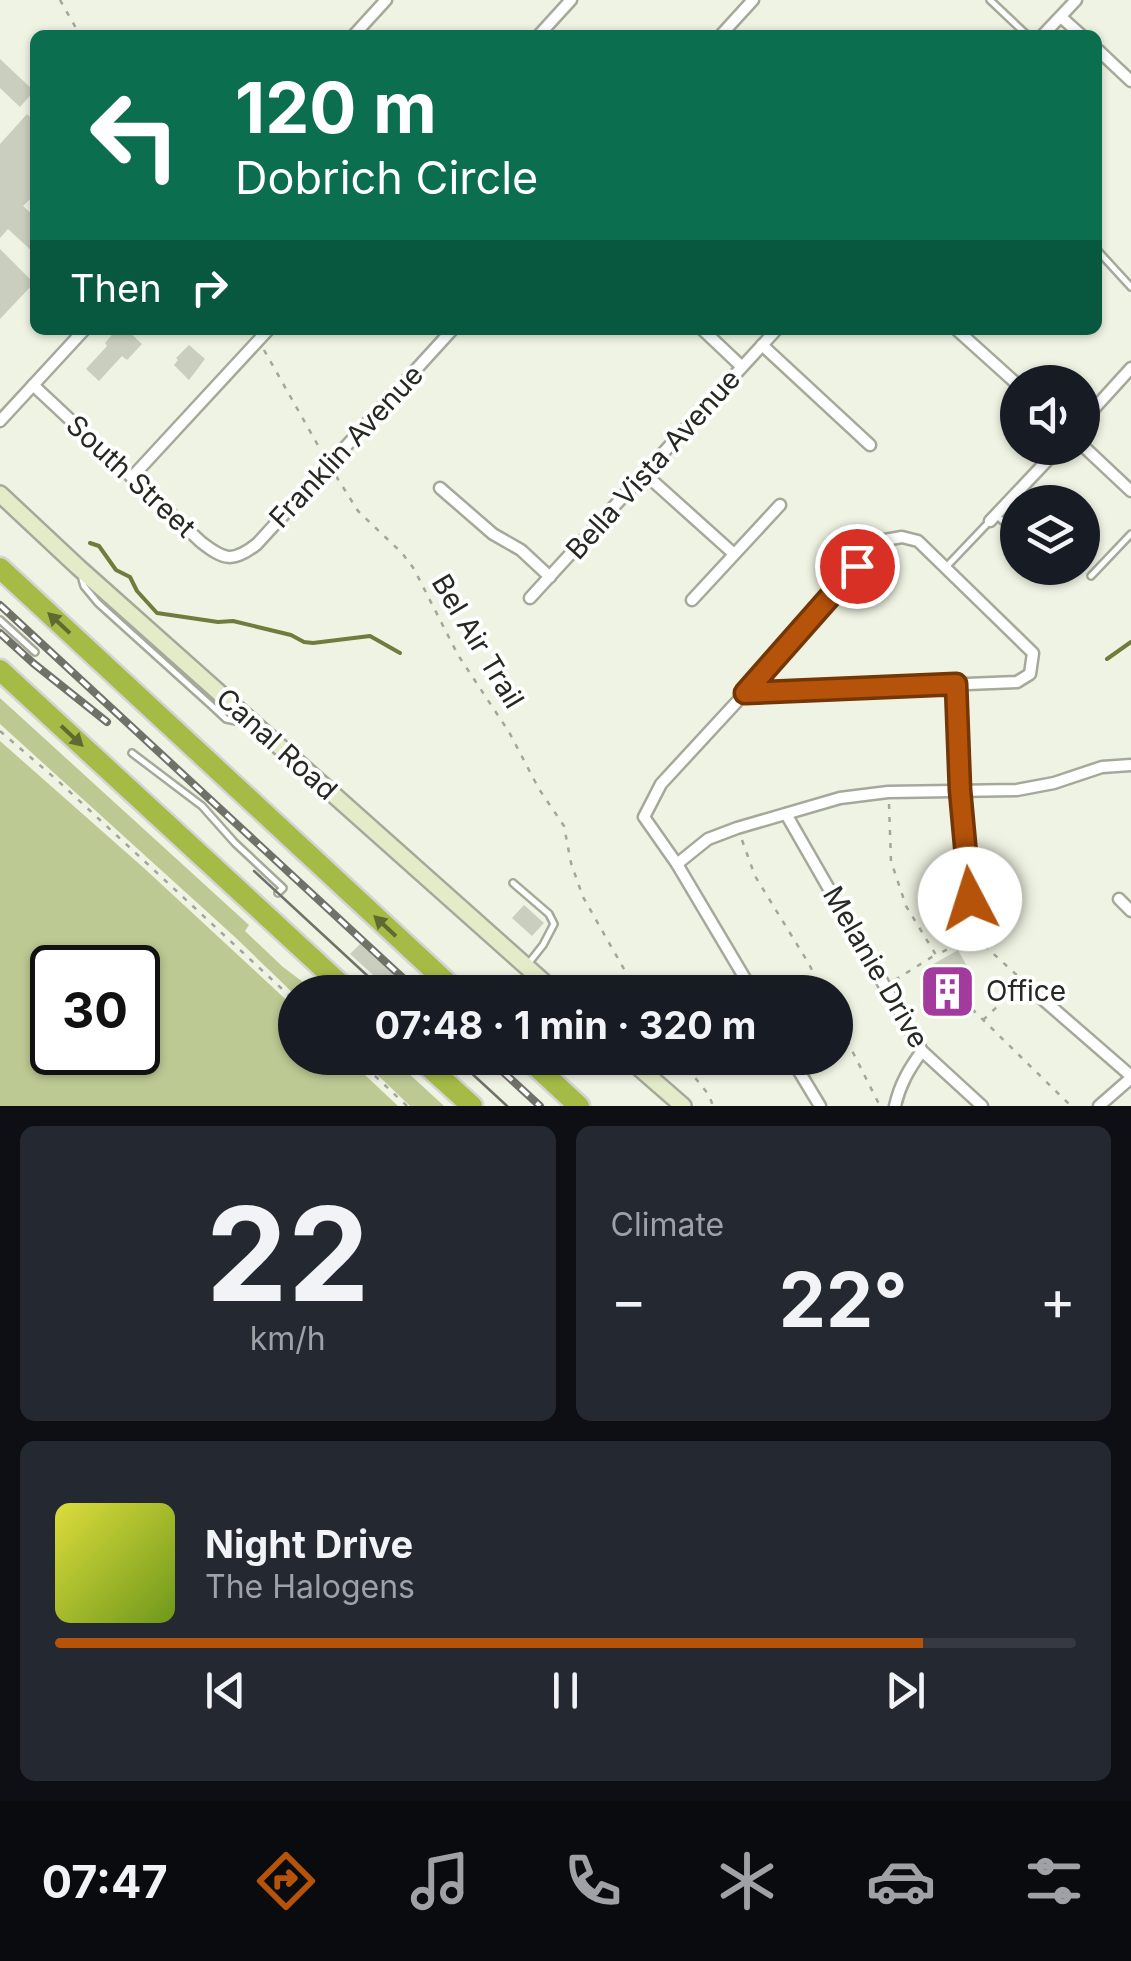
<!DOCTYPE html>
<meta charset="utf-8">
<style>
body{margin:0;font-family:Inter,sans-serif;background:#242831;color:#f1f3f6;height:100vh;display:flex;flex-direction:column;font-size:38px;white-space:nowrap}
*{box-sizing:border-box;margin:0}
p{font-size:32px;color:#9ea1a6}
.icon{flex:none;width:55px;height:55px;fill:none;stroke:currentColor;stroke-width:2;stroke-linecap:round;stroke-linejoin:round}
.map{position:relative;height:1106px;overflow:hidden}
.sheet{display:flex;flex-direction:column;gap:20px;padding:20px;background:#0d0f14;flex:1}
.sheet>*{flex:none}
.guide{position:absolute;left:30px;top:30px;width:1072px;height:305px;border-radius:15px;box-shadow:0 2px 8px #0004;background:#0b6e4f;color:#fff;overflow:hidden}
.tools{position:absolute;left:1000px;top:365px;display:grid;gap:20px}
.tools a{display:grid;place-items:center;width:100px;height:100px;border-radius:50%;background:#171b24;box-shadow:0 2px 8px #0004;font-size:50px}
.speed{position:absolute;left:30px;top:945px;display:flex;gap:20px;font-size:50px;font-weight:700;text-align:center}
.speed>*{display:grid;place-content:center;width:130px;height:130px;border-radius:50%;background:#171b24;box-shadow:0 2px 8px #0004;line-height:1}
.speed .limit{border:5px solid #111;border-radius:15px;background:#fff;color:#111}
.pin{position:absolute;display:grid;place-items:center;width:85px;height:85px;color:#fff;margin:-42px;border:5px solid #fff;border-radius:50%;box-shadow:0 2px 10px #0007}
.me{position:absolute;width:110px;margin:-55px;rotate:355deg;stroke-linejoin:round;filter:drop-shadow(0 0 8px #0008)}
.turn{display:flex;align-items:center;gap:35px;height:210px;padding:0 40px;font-size:45px}
.turn .icon{width:130px;height:130px;stroke-width:2.5}
.turn b{display:block;font-size:70px;line-height:85px}
.then{display:flex;align-items:center;height:95px;padding:0 40px;background:#0003;gap:20px;font-size:38px}
.big{font-size:75px;font-weight:700;line-height:1.1}
.sheet .tile{flex:1;display:flex;flex-direction:column;justify-content:center;gap:15px;min-width:0;padding:0 35px;border-radius:15px;background:#242831}
.sheet .dial{align-items:center;gap:0}
.dial b{font-size:130px;line-height:1}
.song{display:flex;align-items:center;gap:30px}
.cover{width:120px;height:120px;border-radius:15px;background:linear-gradient(135deg,hsl(60 70% 55%),hsl(80 70% 35%))}
.played{height:10px;border-radius:5px;background:linear-gradient(90deg,#b45309 85%,#363941 85%)}
.keys{display:flex;justify-content:space-around;direction:ltr}
.heat{display:flex;justify-content:space-between;align-items:center;font-size:55px;direction:ltr}
.sheet .tiles{flex:1;display:grid;gap:20px;grid-template-columns:1fr 1fr}
.tile:last-child{grid-column:span 2}
.trip{position:absolute;left:278px;top:975px;width:575px;height:100px;border-radius:50px;background:#171b24;box-shadow:0 2px 8px #0004;font-weight:700;line-height:100px;text-align:center}
.menu{display:flex;height:160px;justify-content:space-around;align-items:center;background:#090b0e;color:#9ea1a6}
.menu .icon{width:70px;height:70px}
.menu .on{color:#b45309}
.menu b{font-size:45px;color:#f1f3f6}
.map>svg:first-child{display:block}
.green{fill:#bcc993;fill-rule:evenodd}
.lines{fill:none;stroke-linecap:round;stroke-linejoin:round}
.stream{stroke:#6f7c3b;stroke-width:4}
.building{fill:#c9cebe}
.lane-casing{stroke:#a5a99a;stroke-width:10}
.street-casing{stroke:#a5a99a;stroke-width:15}
.secondary-casing{stroke:#a5a99a;stroke-width:20}
.highway-casing{stroke:#d4d4d3;stroke-width:25}
.path{stroke:#a3a69a;stroke-width:2.5;stroke-dasharray:5 8;stroke-linecap:butt}
.lane{stroke:#fff;stroke-width:5}
.street{stroke:#fff;stroke-width:10}
.secondary{stroke:#e4ebc8;stroke-width:15}
.highway{stroke:#a4bb46;stroke-width:20}
.tram{stroke:#707269;stroke-width:2.5}
.rail-casing{stroke:#707269;stroke-width:8}
.rail{stroke:#fff;stroke-width:4;stroke-dasharray:11;stroke-linecap:butt}
.oneway{fill:#5f6a32}
.route-casing{stroke:#753606;stroke-width:25}
.route{stroke:#b45309;stroke-width:18}
.labels{text-anchor:middle;stroke-width:8;stroke-linejoin:round;paint-order:stroke}
.street-label{font-size:28px;fill:#262822;stroke:#fff}
.poi-label{font-size:28px;fill:#262822;stroke:#fff;text-anchor:start}
</style>
<div class="map">
<svg width="1131" height="1106" viewBox="0 0 1131 1106">
<rect width="100%" height="100%" fill="#eff3e3"/>
<g class="green">
<path d="M0 698 249 925 245 931 283 967 316 992H295V995L236 938 0 724Z"/>
<path d="M0 741 145 869 295 1008V1058H347L398 1106H0ZM52 968H138V1052H52Z"/>
<path d="M360 1058H392L444 1106H410Z"/>
</g>
<g class="lines">
<g class="stream">
<path d="M90 543 99 546 116 570 130 577 137 591 157 613 218 622 233 621 291 635 304 642 313 643 370 636 400 653"/>
<path d="M1107 659 1131 642"/>
</g>
</g>
<g class="building">
<path d="M0 59 34 91 20 107 0 88Z"/>
<path d="M27 114 35 122V194L23 206 35 217V254L8 229 0 238V144Z"/>
<path d="M0 249 34 283 0 319Z"/>
<path d="M116 330H127L142 344 127 360 122 356 99 381 86 369 107 346 105 343Z"/>
<path d="M189 345 205 359 189 380 174 365 178 360 176 358Z"/>
<path d="M524 905 544 923 532 936 512 918Z"/>
<path d="M360 944 412 992H392L350 954Z"/>
<path d="M958 950 968 968 951 978 966 1004 949 1014 923 970Z"/>
</g>
<g class="lines">
<defs>
<g id="lane">
<path d="M990 0 1027 35"/>
<path d="M1098 251 1131 287"/>
<path d="M996 515 1018 535"/>
<path d="M947 566 988 523"/>
<path d="M1091 576 1131 534"/>
<path d="M82 579 84 586 98 603 212 706 226 719 247 723"/>
<path d="M0 620 35 652"/>
<path d="M132 753 202 806 235 843 283 888 278 893"/>
<path d="M513 883 549 914 554 924 543 945 528 964"/>
</g>
<g id="street">
<path d="M1061 17 1081 35"/>
<path d="M354 35 386 0"/>
<path d="M539 35 571 0"/>
<path d="M721 35 753 0"/>
<path d="M1043 35 1076 0"/>
<path d="M1098 50 1131 81"/>
<path d="M703 330 741 366"/>
<path d="M957 330 1018 385"/>
<path d="M762 345 870 445"/>
<path d="M33 385 201 542C224 560 233 563 257 544L452 330"/>
<path d="M0 421 84 330"/>
<path d="M1082 422 1131 368"/>
<path d="M1082 445 1131 491"/>
<path d="M645 474 734 554"/>
<path d="M133 476 268 330"/>
<path d="M440 488 493 534 521 550 550 577"/>
<path d="M990 521 1059 448"/>
<path d="M530 598 776 330"/>
<path d="M692 600 780 505"/>
<path d="M956 684 960 791 970 899"/>
<path d="M745 693 1017 682 1030 674 1033 653 918 541 902 537 879 541 745 693 661 784 644 817 677 864 753 992"/>
<path d="M786 814 922 1051 982 1106"/>
<path d="M677 864 708 839 737 828 840 798 888 792 1017 790 1054 783 1102 767 1131 765"/>
<path d="M1119 899 1131 911"/>
<path d="M1039 996 1131 1076"/>
<path d="M791 1058 820 1106"/>
<path d="M895 1106C900 1084 909 1069 922 1051"/>
<path d="M1099 1106 1131 1078"/>
</g>
<g id="secondary">
<path d="M0 494 78 567 555 992"/>
<path d="M628 1058 683 1106"/>
</g>
<g id="highway">
<path d="M0 568 457 992"/>
<path d="M0 670 349 992"/>
<path d="M419 1058 472 1106"/>
<path d="M527 1058 579 1106"/>
</g>
</defs>
<use href="#lane" class="lane-casing"/>
<use href="#street" class="street-casing"/>
<use href="#secondary" class="secondary-casing"/>
<use href="#highway" class="highway-casing"/>
<g class="path">
<path d="M60 0 80 35"/>
<path d="M264 350 324 456"/>
<path d="M336 476 358 511 402 553 414 569 458 655 509 732 539 789 564 826 571 863 583 897 637 992"/>
<path d="M0 731 57 780 295 1001"/>
<path d="M889 804 891 861 906 906 936 955 974 936"/>
<path d="M742 840 755 876 809 964 823 992"/>
<path d="M971 911 974 936 1031 988"/>
<path d="M895 980 935 955"/>
<path d="M972 1009 1071 1106"/>
<path d="M835 1017 880 1106"/>
<path d="M983 1020 1015 990 1028 993"/>
<path d="M356 1058 407 1106"/>
<path d="M679 1058 709 1095 713 1106"/>
</g>
<use href="#lane" class="lane"/>
<use href="#street" class="street"/>
<use href="#secondary" class="secondary"/>
<use href="#highway" class="highway"/>
<g class="tram">
<path d="M254 871 385 992"/>
<path d="M455 1058 507 1106"/>
</g>
<defs>
<g id="rail">
<path d="M0 605 418 992"/>
<path d="M0 633 33 663 107 722"/>
<path d="M488 1058 540 1106"/>
</g>
</defs>
<use href="#rail" class="rail-casing"/>
<use href="#rail" class="rail"/>
</g>
<defs><path id="oneway-solid" d="M-6-.8H1V-3.2L6.5 0L1 3.2V.8H-6Z" transform="scale(2.5)"/></defs>
<g class="oneway">
<use href="#oneway-solid" transform="translate(59 623) rotate(-137)"/>
<use href="#oneway-solid" transform="translate(72 736) rotate(43)"/>
<use href="#oneway-solid" transform="translate(385 926) rotate(-137)"/>
</g>
<g class="lines">
<defs>
<path id="route" d="M857 566 745 693 956 684 960 790 970 899"/>
</defs>
<use href="#route" class="route-casing"/>
<use href="#route" class="route"/>
</g>
<defs>
<symbol id="building-square" viewBox="-11 -11 22 22"><rect x="-9" y="-9" width="18" height="18" rx="4" fill="#a33b9f" stroke="#fff"/><path d="M-4-6H4V6H1V3H-1V6H-4ZM-2.5-4.3h1.7v1.8h-1.7ZM.8-4.3h1.7v1.8H.8ZM-2.5-1h1.7V.8h-1.7ZM.8-1h1.7V.8H.8Z" fill="#fff"/></symbol>
</defs>
<g fill-rule="evenodd">
<use href="#building-square" x="916" y="960" width="63" height="63"/>
</g>
<g class="labels">
<g class="street-label">
<text transform="translate(346 446) rotate(-47)" y="10">Franklin Avenue</text>
<text transform="translate(653 464) rotate(-48)" y="10">Bella Vista Avenue</text>
<text transform="translate(131 476) rotate(43)" y="10">South Street</text>
<text transform="translate(478 641) rotate(59)" y="10">Bel Air Trail</text>
<text transform="translate(277 744) rotate(42)" y="10">Canal Road</text>
<text transform="translate(876 967) rotate(60)" y="10">Melanie Drive</text>
</g>
<g class="poi-label">
<text x="986" y="1001">Office</text>
</g>
</g>
</svg>
<div class="tools">
<a><svg class="icon" aria-label="sound" viewBox="0 0 24 24"><path d="M4 9h4l5-4v14l-5-4H4zM17 9q2 3 0 6"/></svg></a>
<a><svg class="icon" aria-label="layers" viewBox="0 0 24 24"><path d="M12 4l9 5-9 5-9-5zM3 14l9 5 9-5"/></svg></a>
</div>
<div class="speed"><div class="limit">30</div></div>
<div class="pin" style="left:857px;top:566px;background:#d93025"><svg class="icon" aria-label="arrive" viewBox="0 0 24 24"><path d="M6 21V4h12l-3 4 3 4H6"/></svg></div>
<svg class="me" style="left:970px;top:899px" viewBox="-20 -20 40 40"><circle r="19" fill="#fff"/><path d="M0-13L10 11 0 6-10 11z" fill="#b45309"/></svg>
<div class="trip">07:48 · 1 min · 320 m</div>
<div class="guide">
<div class="turn"><svg class="icon" aria-label="left" viewBox="0 0 24 24"><path d="M17 20v-9H6M10 6l-5 5 5 5"/></svg><div><b>120 m</b>Dobrich Circle</div></div>
<div class="then">Then<svg class="icon" aria-label="right" viewBox="0 0 24 24"><path d="M7 20v-9h11M14 6l5 5-5 5"/></svg></div>
</div>
</div>
<section class="sheet">
<div class="tiles">
<div class="tile dial"><b>22</b><p>km/h</p></div>
<div class="tile"><p>Climate</p>
<div class="heat"><a>−</a><b class="big">22°</b><a>+</a></div>
</div>
<div class="tile">
<div class="song"><i class="cover"></i><div><b>Night Drive</b><p>The Halogens</p></div></div>
<div class="played"></div>
<div class="keys"><svg class="icon" aria-label="previous" viewBox="0 0 24 24"><path d="M18 5L8 12l10 7zM5 5v14"/></svg><svg class="icon" aria-label="pause" viewBox="0 0 24 24"><path d="M8 5v14M16 5v14"/></svg><svg class="icon" aria-label="next" viewBox="0 0 24 24"><path d="M6 5l10 7-10 7zM19 5v14"/></svg></div>
</div>
</div>
</section>
<nav class="menu">
<b>07:47</b>
<svg class="icon on" aria-label="directions" viewBox="0 0 24 24"><path d="M12 3l9 9-9 9-9-9zM9 14v-3h6M13 9l2 2-2 2"/></svg>
<svg class="icon" aria-label="music" viewBox="0 0 24 24"><path d="M9 18V5l10-2v13"/><circle cx="6" cy="18" r="3"/><circle cx="16" cy="16" r="3"/></svg>
<svg class="icon" aria-label="phone" viewBox="0 0 24 24"><path d="M5 4h4l2 5-3 2q2 4 5 5l2-3 5 2v4C11 20 4 13 5 4z"/></svg>
<svg class="icon" aria-label="climate" viewBox="0 0 24 24"><path d="M12 3v18M4 7l16 10M4 17L20 7"/></svg>
<svg class="icon" aria-label="car" viewBox="0 0 24 24"><path d="M5 17H2v-5l4-1 3-4h7l3 4 3 1v5h-3M9 17h6M6 11h13"/><circle cx="7" cy="17" r="2"/><circle cx="17" cy="17" r="2"/></svg>
<svg class="icon" aria-label="filters" viewBox="0 0 24 24"><path d="M4 7h16M4 17h16"/><circle cx="9" cy="7" r="2"/><circle cx="15" cy="17" r="2"/></svg>
</nav>
